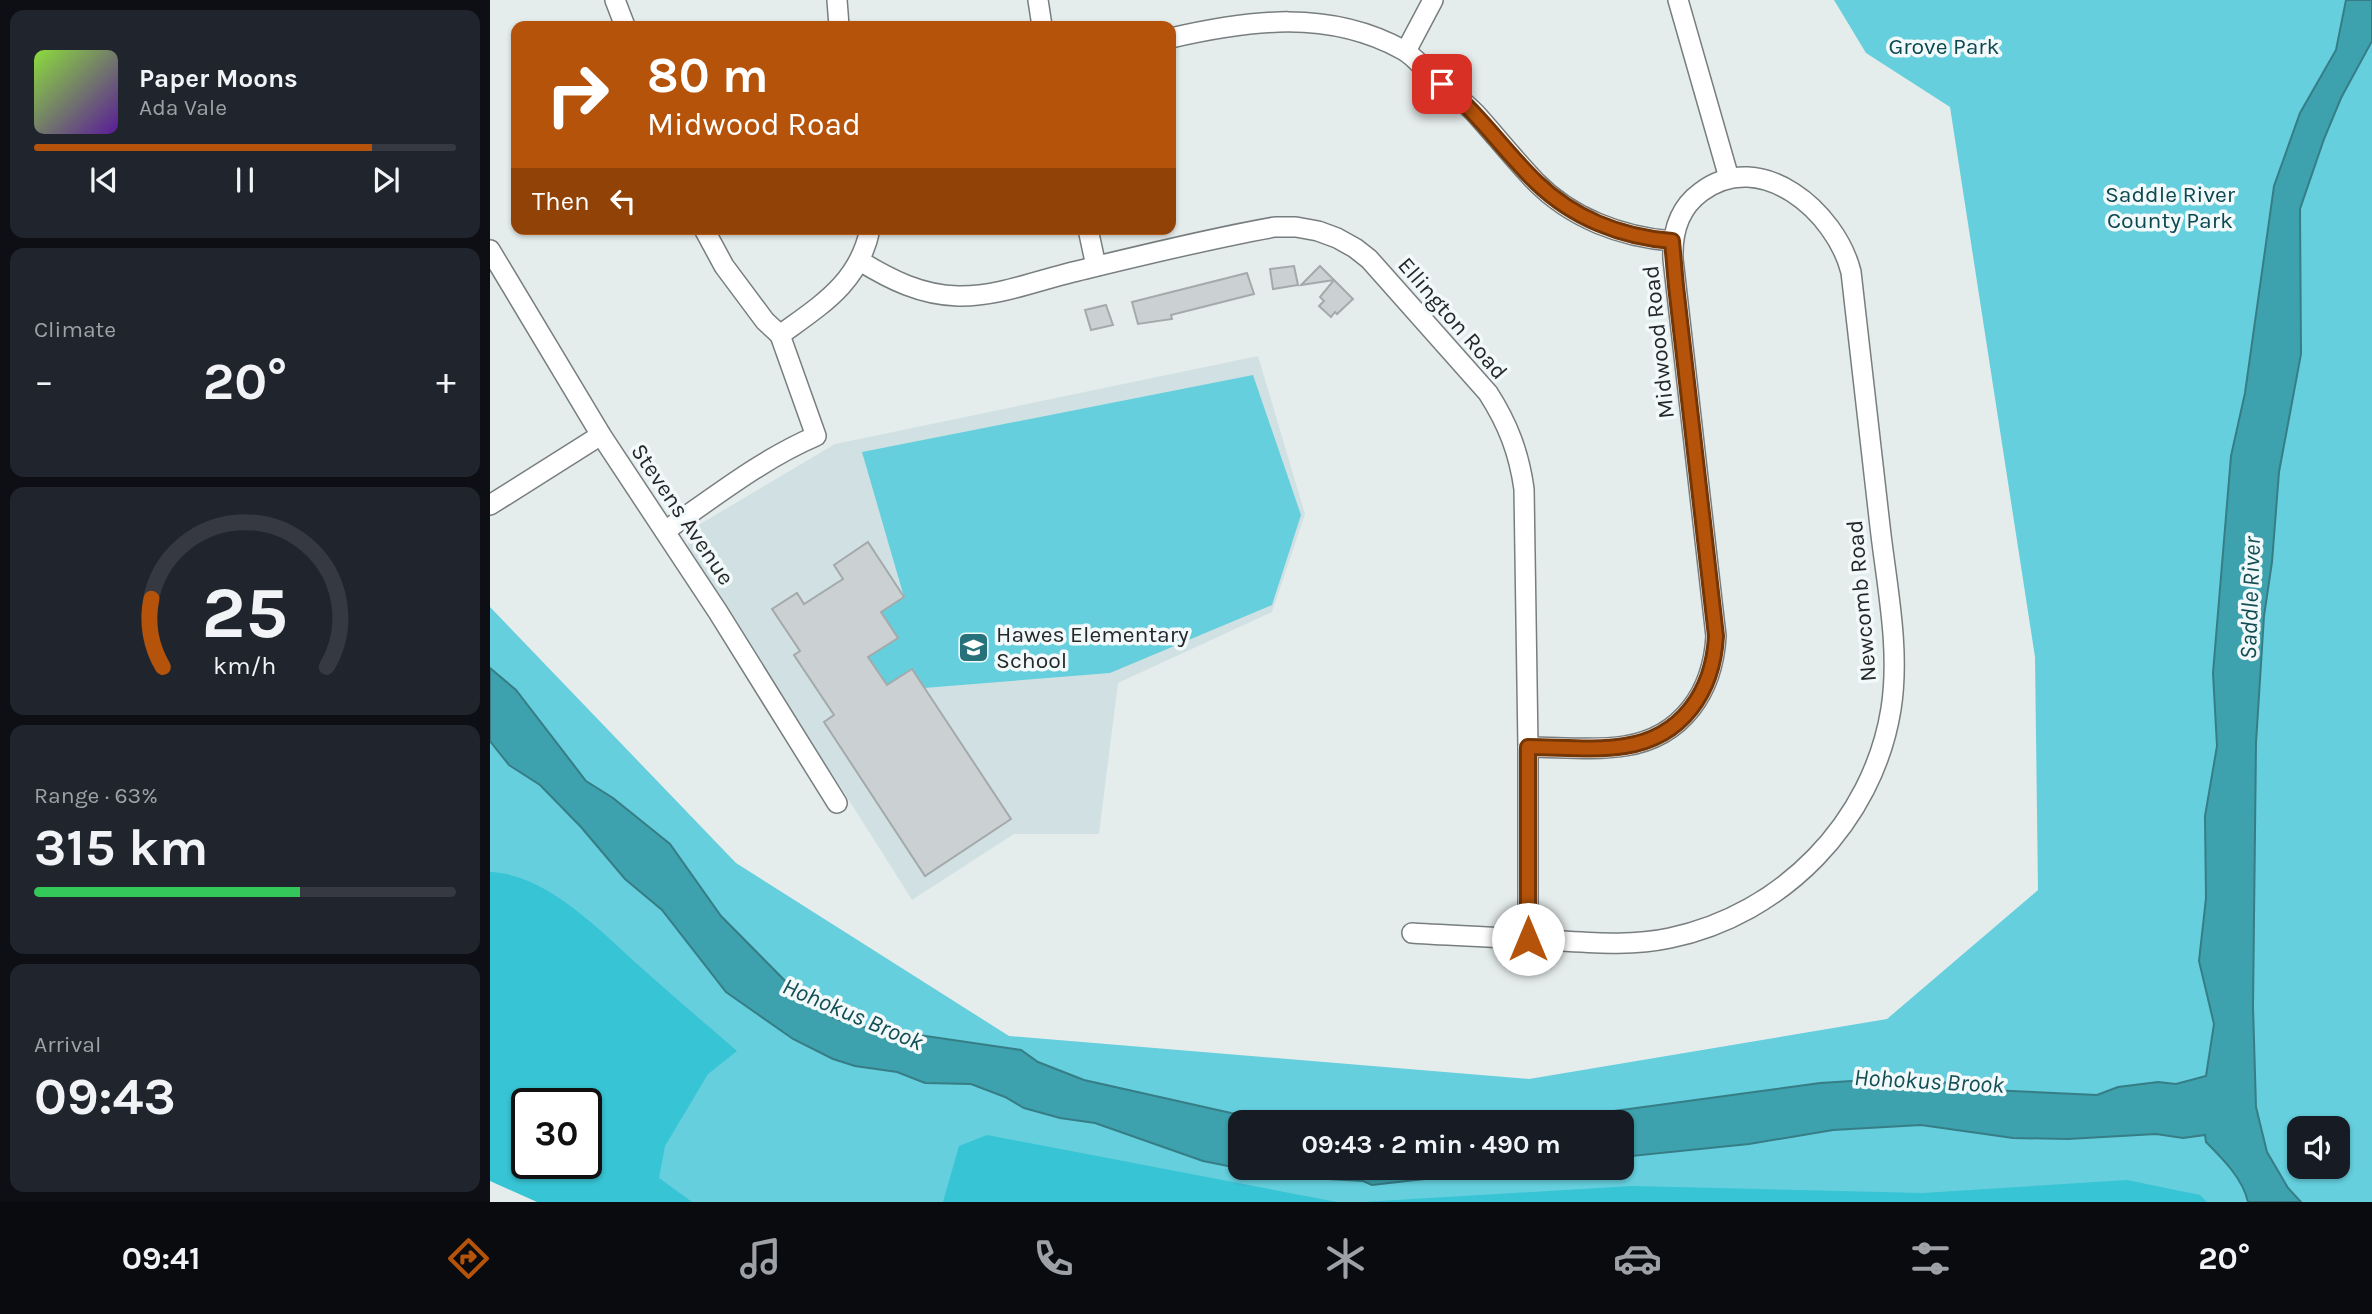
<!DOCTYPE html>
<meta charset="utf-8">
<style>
body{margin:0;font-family:Karla,sans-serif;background:#20242c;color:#f1f3f6;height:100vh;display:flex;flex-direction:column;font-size:26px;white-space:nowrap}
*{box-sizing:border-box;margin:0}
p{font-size:23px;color:#9ea1a6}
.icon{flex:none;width:38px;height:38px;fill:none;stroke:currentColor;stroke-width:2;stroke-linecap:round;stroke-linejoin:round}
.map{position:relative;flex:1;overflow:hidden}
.sheet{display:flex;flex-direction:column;gap:10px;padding:10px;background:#0d0f14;width:490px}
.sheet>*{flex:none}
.guide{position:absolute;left:21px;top:21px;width:665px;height:214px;border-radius:14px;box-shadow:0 2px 5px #0004;background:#b45309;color:#fff;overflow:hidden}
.buttons{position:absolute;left:1797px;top:1116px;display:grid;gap:14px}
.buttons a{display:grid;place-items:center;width:63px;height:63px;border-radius:14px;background:#171b24;box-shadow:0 2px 5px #0004;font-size:35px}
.speed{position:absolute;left:21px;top:1088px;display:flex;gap:14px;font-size:35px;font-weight:700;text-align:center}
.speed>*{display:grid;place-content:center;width:91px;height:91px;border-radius:50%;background:#171b24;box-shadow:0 2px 5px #0004;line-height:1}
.speed .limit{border:4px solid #111;border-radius:10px;background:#fff;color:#111}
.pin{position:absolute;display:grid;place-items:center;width:60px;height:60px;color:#fff;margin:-30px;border-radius:14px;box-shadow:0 4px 10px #0006}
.me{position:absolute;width:77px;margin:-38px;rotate:0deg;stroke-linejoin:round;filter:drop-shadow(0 0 5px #0008)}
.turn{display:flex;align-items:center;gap:24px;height:147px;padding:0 21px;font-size:32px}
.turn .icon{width:91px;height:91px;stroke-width:2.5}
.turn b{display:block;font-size:49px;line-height:60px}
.then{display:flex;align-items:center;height:66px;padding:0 21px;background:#0003;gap:14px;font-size:26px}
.big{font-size:52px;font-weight:700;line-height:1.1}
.sheet .card{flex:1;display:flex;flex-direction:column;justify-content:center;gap:10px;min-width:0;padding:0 24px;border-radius:14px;background:#20242c}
.sheet .dial{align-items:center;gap:0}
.dial svg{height:182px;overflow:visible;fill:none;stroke:#363941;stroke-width:7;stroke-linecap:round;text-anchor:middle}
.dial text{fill:#f1f3f6;stroke:none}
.song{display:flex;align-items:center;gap:21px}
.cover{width:84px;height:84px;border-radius:10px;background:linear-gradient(135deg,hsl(90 70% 55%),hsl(270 70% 35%))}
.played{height:7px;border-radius:4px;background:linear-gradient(90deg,#b45309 80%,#363941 80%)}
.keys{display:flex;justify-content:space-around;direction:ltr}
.heat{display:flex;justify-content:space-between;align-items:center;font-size:38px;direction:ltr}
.charge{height:10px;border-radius:5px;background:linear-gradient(90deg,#34c759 63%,#363941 0)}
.trip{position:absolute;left:738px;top:1110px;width:406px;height:70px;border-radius:14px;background:#171b24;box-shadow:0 2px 5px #0004;font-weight:700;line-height:70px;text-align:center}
.dock{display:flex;height:112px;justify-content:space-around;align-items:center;background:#090b0e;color:#9ea1a6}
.dock .icon{width:49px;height:49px}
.dock .current{color:#b45309}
.dock b{font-size:32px;color:#f1f3f6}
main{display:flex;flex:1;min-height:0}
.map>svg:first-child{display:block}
.built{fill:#d1e1e3}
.green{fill:#65cfdd;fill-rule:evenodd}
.forest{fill:#37c4d4;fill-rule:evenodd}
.water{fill:#3da2ae;stroke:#367d86;stroke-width:2}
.building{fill:#cbd1d2;stroke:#a4aaab;stroke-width:2}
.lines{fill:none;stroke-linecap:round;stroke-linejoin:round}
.minor-casing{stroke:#787e7f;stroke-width:22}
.minor{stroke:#fff;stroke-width:19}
.route-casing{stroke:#753606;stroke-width:18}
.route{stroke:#b45309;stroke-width:12}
.labels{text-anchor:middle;stroke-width:7;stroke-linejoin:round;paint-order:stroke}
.park-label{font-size:23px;fill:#0b484f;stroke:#f2f9fa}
.street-label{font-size:23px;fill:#262828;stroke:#f2f9fa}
.poi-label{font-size:23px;fill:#262828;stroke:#f2f9fa;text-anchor:start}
.water-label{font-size:24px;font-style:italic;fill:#134e54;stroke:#f2f9fa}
</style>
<main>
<section class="sheet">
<div class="card">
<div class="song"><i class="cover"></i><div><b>Paper Moons</b><p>Ada Vale</p></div></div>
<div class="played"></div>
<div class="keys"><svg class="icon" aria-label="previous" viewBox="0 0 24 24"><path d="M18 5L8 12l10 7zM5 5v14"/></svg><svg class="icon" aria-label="pause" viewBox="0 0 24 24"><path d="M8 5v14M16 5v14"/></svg><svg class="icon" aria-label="next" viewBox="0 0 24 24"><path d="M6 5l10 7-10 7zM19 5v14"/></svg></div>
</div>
<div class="card"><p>Climate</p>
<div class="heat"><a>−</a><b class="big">20°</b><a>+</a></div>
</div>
<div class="card dial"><svg viewBox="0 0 100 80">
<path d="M14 69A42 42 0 1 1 86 69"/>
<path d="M14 69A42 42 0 0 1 9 39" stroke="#b45309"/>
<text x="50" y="56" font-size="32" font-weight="700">25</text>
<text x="50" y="72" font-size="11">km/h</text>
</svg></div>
<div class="card"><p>Range · 63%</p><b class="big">315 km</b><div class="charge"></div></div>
<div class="card"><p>Arrival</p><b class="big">09:43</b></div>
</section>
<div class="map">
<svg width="1882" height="1202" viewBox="0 0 1882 1202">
<rect width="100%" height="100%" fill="#e5ecec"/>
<path class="built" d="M768 356 815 514 782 612 628 683 609 834H524L422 900 352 789 299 710 198 546 200 530 345 444Z"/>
<g class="green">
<path d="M1344 0H1882V1202H62L0 1177V607L246 863 519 1036 1039 1079 1397 1019 1548 890 1545 657 1460 107 1376 53ZM37 1104H96V1164H37ZM751 1122H1132V1167H751ZM1810 1129H1848V1167H1810Z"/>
<path d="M763 375 811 515 782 605 620 673 434 688 421 669 397 685 378 657 408 638 391 612 414 597 372 452Z"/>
</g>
<g class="forest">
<path d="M0 872C59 874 114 935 155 971 185 998 217 1025 247 1051L218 1074 175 1146 169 1178 202 1202H47L0 1181ZM96 1104V1164H37V1104Z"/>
<path d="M497 1135 847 1202H453L469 1146Z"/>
<path d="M1637 1180 1710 1195 1717 1202H873L1141 1186 1433 1193Z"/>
</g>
<g class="water">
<path d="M1856 0H1882V41L1851 98 1834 139 1810 209 1811 354 1789 472 1782 562 1774 616 1766 743 1763 1007 1766 1107 1777 1152 1798 1188 1811 1202H1758C1753 1179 1733 1159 1716 1142L1715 1135 1693 1138 1666 1134 1578 1139 1523 1138 1431 1125 1343 1130 1259 1144 1132 1157V1122H1022L1080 1117 1330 1083 1426 1077 1463 1084 1476 1089 1607 1095 1628 1087 1668 1082 1686 1084 1716 1076 1724 1024 1709 961 1716 898 1715 816 1727 746 1723 673 1741 456 1755 393 1784 186 1810 113 1846 50Z"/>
<path d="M0 668 26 690 96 781 123 798 180 844 231 916 317 1003 344 1018 367 1026 531 1050 548 1062 594 1080 741 1113 834 1122H751V1167H1082L1010 1176 979 1174 882 1185 873 1181 788 1176 713 1161 605 1123 570 1118 534 1108 515 1097 481 1084 435 1083 407 1072 365 1066 343 1059 303 1039 236 992 172 910 135 879 91 827 50 785 19 765 3 745 0 741Z"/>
</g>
<g class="building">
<path d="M804 266 808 285 783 289 780 269Z"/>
<path d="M830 266 844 280 811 285Z"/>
<path d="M757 273 764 294 681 315 682 319 648 324 642 302Z"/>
<path d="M844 280 863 299 847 314 845 312 841 317 829 306 834 301 830 297Z"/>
<path d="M616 305 623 325 601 330 595 310Z"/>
<path d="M378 542 414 597 391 612 408 638 378 657 397 685 422 669 521 819 435 876 334 722 344 715 304 655 310 651 282 609 307 593 314 604 353 579 344 565Z"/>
</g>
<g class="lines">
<defs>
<g id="minor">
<path d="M125 0 135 26"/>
<path d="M347 0 349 26"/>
<path d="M548 0 552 26"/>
<path d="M1188 0 1239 178"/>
<path d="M681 38C759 20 839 9 913 50 924 56 932 67 941 75 956 87 971 99 985 113 1005 135 1024 159 1045 181 1081 218 1131 237 1182 241"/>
<path d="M916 51 943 0"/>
<path d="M598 229 606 266"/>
<path d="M0 250 111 435 228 612 347 803"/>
<path d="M370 261C401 280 431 295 468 296 506 297 546 281 583 272 649 256 717 239 785 227H806L828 231 847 238 865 248 879 259 998 393C1018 424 1029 453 1034 489L1038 747V939"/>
<path d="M290 335C331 305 369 283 380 229"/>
<path d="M0 505 111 435"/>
<path d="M175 531C223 498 272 459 326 436L290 335 275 321 234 266 214 229"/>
<path d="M922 933C966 936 1010 937 1054 940 1096 942 1138 947 1180 938 1292 915 1383 822 1401 709 1410 652 1398 592 1391 535 1381 447 1371 360 1361 272 1346 212 1271 147 1211 192 1189 208 1182 233 1183 259L1226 636C1223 691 1193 737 1135 746 1104 751 1070 747 1038 747"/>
</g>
</defs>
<use href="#minor" class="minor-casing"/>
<use href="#minor" class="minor"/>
</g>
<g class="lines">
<defs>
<path id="route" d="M952 84C988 112 1013 150 1046 182 1083 218 1131 237 1182 241L1186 286 1226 636C1223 691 1193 737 1135 746 1104 751 1070 747 1038 747V939"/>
</defs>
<use href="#route" class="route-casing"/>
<use href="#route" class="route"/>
</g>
<defs>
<symbol id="school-square" viewBox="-11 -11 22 22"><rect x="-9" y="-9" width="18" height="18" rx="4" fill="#27717a" stroke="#f2f9fa"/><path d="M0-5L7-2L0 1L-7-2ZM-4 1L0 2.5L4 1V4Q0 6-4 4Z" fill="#fff"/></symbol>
</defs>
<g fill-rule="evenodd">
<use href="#school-square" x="466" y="630" width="35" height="35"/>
</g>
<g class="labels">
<g class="park-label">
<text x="1454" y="54">Grove Park</text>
<text x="1680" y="202">Saddle River<tspan x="1680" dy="26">County Park</tspan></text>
</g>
<g class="street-label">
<text transform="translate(963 318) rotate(49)" y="8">Ellington Road</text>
<text transform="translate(1168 342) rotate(-96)" y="8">Midwood Road</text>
<text transform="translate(193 514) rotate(56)" y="8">Stevens Avenue</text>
<text transform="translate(1371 601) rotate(-95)" y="8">Newcomb Road</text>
</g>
<g class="poi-label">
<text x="506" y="642">Hawes Elementary<tspan x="506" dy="26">School</tspan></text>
</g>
<g class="water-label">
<text transform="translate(1760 598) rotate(-88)" y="8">Saddle River</text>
<text transform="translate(363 1014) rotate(23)" y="8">Hohokus Brook</text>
<text transform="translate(1439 1081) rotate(3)" y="8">Hohokus Brook</text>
</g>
</g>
</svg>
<div class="buttons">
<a><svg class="icon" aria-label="sound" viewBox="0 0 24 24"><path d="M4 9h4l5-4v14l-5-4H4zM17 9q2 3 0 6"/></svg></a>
</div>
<div class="speed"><div class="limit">30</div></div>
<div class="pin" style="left:952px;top:84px;background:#d93025"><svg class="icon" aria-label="arrive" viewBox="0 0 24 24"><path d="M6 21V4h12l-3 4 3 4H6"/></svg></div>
<svg class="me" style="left:1038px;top:939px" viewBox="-20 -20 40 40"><circle r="19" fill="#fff"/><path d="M0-13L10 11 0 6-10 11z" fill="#b45309"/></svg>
<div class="trip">09:43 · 2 min · 490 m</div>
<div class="guide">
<div class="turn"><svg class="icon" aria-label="right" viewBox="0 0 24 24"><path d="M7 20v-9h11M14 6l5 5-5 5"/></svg><div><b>80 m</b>Midwood Road</div></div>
<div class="then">Then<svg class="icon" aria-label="left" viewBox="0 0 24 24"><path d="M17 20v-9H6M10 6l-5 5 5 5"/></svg></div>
</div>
</div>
</main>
<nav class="dock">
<b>09:41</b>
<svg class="icon current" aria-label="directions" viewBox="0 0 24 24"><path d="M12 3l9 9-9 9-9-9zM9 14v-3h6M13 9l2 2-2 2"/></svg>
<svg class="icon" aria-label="music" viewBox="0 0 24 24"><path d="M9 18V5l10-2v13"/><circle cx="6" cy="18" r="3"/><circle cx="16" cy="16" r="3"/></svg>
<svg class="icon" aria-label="phone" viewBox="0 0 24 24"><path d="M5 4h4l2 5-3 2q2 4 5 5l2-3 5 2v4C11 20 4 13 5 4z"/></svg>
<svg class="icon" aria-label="climate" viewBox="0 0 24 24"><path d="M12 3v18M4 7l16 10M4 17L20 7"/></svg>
<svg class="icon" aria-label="car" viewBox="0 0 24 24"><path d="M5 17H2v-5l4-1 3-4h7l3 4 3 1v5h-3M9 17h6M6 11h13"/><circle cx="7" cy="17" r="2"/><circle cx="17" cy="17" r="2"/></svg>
<svg class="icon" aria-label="filters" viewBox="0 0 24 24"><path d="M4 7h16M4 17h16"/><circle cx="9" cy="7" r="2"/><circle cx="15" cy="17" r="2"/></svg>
<b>20°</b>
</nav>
